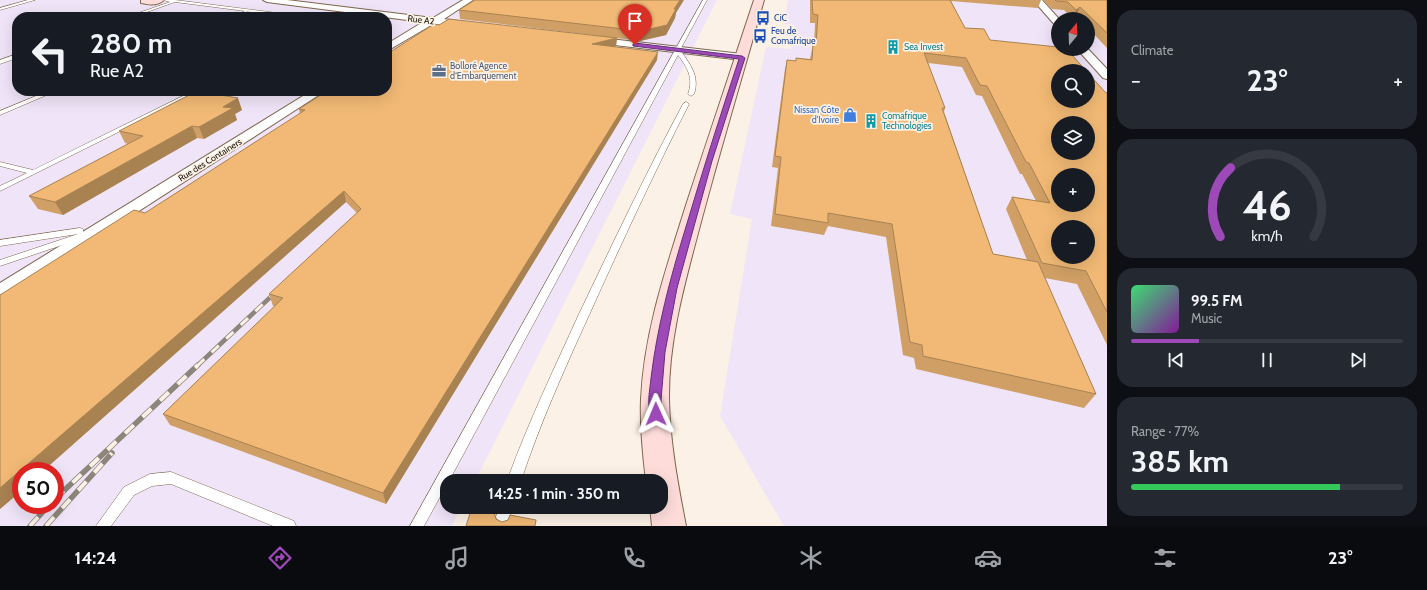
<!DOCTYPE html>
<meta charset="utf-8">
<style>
body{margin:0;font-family:Cabin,sans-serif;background:#242831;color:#f1f3f6;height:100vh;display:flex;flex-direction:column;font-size:15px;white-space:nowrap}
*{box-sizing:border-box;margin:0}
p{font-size:13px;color:#9ea1a6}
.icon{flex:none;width:22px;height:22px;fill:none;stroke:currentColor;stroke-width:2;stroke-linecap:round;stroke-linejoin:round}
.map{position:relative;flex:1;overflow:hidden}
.side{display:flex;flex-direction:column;gap:10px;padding:10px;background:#0d0f14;width:320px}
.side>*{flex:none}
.banner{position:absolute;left:12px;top:12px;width:380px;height:84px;border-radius:16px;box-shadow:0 4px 16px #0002;background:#171b24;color:#f1f3f6;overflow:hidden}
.needle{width:26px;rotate:19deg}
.tools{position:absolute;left:1051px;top:12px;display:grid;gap:8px}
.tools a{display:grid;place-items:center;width:44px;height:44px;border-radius:50%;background:#171b24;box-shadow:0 4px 16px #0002;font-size:20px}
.speed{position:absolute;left:12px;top:462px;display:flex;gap:8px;font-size:20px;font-weight:700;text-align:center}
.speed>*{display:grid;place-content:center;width:52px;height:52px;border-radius:50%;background:#171b24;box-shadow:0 4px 16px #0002;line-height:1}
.speed .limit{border:6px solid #d22;background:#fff;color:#111}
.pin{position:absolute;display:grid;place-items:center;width:34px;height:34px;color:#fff;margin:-41px -17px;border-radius:50% 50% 50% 0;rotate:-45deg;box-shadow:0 0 4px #0007}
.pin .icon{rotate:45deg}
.me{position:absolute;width:44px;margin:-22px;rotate:359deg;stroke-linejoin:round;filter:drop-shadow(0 0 3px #0008)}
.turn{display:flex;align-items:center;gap:14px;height:84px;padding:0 12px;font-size:18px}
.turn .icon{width:52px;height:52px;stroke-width:2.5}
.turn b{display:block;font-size:28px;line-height:34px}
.big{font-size:30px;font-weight:800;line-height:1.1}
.side .card{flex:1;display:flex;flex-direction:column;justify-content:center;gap:6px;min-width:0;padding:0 14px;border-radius:16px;background:#242831}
.side .dial{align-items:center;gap:0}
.dial svg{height:104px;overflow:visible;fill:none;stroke:#363941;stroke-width:7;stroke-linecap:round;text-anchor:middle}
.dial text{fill:#f1f3f6;stroke:none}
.song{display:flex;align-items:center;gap:12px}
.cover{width:48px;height:48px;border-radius:6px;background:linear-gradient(135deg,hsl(140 70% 55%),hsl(290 70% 35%))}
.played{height:4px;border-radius:2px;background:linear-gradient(90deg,#9d4ab8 25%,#363941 25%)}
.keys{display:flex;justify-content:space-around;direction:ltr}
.heat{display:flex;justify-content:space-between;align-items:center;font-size:22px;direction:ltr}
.charge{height:6px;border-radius:3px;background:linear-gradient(90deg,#34c759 77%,#363941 0)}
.trip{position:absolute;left:440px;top:474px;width:228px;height:40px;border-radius:16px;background:#171b24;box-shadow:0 4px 16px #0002;font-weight:800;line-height:40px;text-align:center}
.dock{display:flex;height:64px;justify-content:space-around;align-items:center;background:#090b0e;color:#9ea1a6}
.dock .icon{width:28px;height:28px}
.dock .selected{color:#9d4ab8}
.dock b{font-size:18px;color:#f1f3f6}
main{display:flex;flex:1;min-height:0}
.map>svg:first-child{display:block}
.industrial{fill:#f0e4f8;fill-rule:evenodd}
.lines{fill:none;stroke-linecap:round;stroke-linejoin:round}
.lane-casing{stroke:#7e684f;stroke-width:1}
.street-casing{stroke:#7e684f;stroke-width:2}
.secondary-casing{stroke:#7e684f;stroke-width:2}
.lane{fill:#fff;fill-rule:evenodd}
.street{fill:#fff;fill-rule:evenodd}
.secondary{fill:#fddcda;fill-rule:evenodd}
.rail-far1-casing{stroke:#8d847a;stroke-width:4.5}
.rail-casing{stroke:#8d847a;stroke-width:5.5}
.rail-far1{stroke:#fbf1e6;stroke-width:3;stroke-dasharray:10;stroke-linecap:butt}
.rail{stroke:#fbf1e6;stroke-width:4;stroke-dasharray:12;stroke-linecap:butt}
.wall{fill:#cf9f65;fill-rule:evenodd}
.shaded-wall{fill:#a98252}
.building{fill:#f1b975;stroke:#a98252;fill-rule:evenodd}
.route{fill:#9d4ab8;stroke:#663078}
.labels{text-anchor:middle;stroke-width:3.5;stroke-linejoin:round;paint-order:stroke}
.far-transit-label{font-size:9px;fill:#164399;stroke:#fbf1e6;text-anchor:start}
.far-street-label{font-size:9px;fill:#1d150b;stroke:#fbf1e6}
.far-culture-label{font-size:9px;fill:#0d838f;stroke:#fbf1e6;text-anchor:start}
.far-service-label{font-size:9px;fill:#4e5e75;stroke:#fbf1e6;text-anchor:start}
.far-shop-label{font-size:9px;fill:#366cbe;stroke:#fbf1e6;text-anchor:end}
</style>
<main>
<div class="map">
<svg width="1107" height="526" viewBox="0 0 1107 526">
<rect width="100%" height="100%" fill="#fbf1e6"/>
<g class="industrial">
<path d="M0 0H717L475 481H447V507H461L452 526H0ZM17 17H387V91H17ZM21 471H55V505H21Z"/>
<path d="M788 0H1107V526H784L720 416 752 219 730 214 766 47 791 49 794 25 784 24ZM1058 19H1088V49H1058ZM1058 71H1088V101H1058ZM1058 123H1088V153H1058ZM1058 175H1088V205H1058ZM1058 227H1088V257H1058Z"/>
</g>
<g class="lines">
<defs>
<g id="lane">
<path d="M28 0H35L0 10V8Z"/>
<path d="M163 0H175L308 17C290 17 272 13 253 12 246 12 239 17 232 17L245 11 175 2 133 17H127L170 2Z"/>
<path d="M703 0H707L680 50C690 64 700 76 694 94L691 96 688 94C694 78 687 67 678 55L449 481H447V484L424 526H410Z"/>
<path d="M17 54V58L0 64V60Z"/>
<path d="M48 91H56L0 115V111Z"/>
<path d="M193 91H201L0 191V186L27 173 0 166V162L33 170Z"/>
<path d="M686 102 689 104C654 173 622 242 590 313 565 368 540 423 521 481H507C528 423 554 369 579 314 613 243 646 173 683 104Z"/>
<path d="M80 228 83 229V232L86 233 87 235 86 237 0 266V260L78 234 0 246V240Z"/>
<path d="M171 472 294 521 296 526H273L171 484 152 486 134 495 111 526H96L124 487 150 474Z"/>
<path d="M499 507H513L508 522 503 524 498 522 496 517Z"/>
</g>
<g id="street">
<path d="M263 0H287L433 18 463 0H473L444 19 470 23 472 25 470 27 433 24 387 51V44L423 22 267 2Z"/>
<path d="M1033 0H1042L1059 19H1058V26L1055 25Z"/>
<path d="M592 37 742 54 747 57 742 60 589 42 587 40Z"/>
<path d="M1077 49H1088L1107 69V79L1103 78Z"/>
<path d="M311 91H325L7 296 0 298V283Z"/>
</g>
<g id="secondary">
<path d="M141 0H164C158 6 149 5 141 3Z"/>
<path d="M754 0H764C743 74 721 147 701 222 686 279 668 339 669 400 670 442 678 485 686 526H652L650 507H661V481H646C643 457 640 423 641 399 644 331 667 266 687 202 709 134 732 67 754 0Z"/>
</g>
</defs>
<use href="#lane" class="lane-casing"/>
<use href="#street" class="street-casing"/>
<use href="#secondary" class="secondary-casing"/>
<use href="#lane" class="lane"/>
<use href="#street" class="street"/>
<use href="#secondary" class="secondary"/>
<defs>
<path id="rail-far1" d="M197 366 278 290"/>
<g id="rail">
<path d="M55 499 198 365"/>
<path d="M30 526 49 505"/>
<path d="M46 526 112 453"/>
</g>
</defs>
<use href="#rail-far1" class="rail-far1-casing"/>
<use href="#rail" class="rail-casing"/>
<use href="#rail-far1" class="rail-far1"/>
<use href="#rail" class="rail"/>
</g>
<g class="wall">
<path d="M810 0H1041L1038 8 951 1 965 28 990 40 1105 92 1107 93V345L1077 284 1045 278 1096 394 1084 408 916 369 914 358 903 355 886 237 828 226 824 235 771 226 778 168 772 167 785 69 787 60 796 61V58L810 59 813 44H814L815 23H810ZM928 63 962 67 976 95 982 96 1020 174H1022L1036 201 1012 197 1006 209 1027 260 993 254 944 112 945 108Z"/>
<path d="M1043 0H1107V48L1088 28V19H1080L1076 15 1072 18 1064 10 1052 9Z"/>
<path d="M459 10 676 13 675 18 666 35 640 41 460 19Z"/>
<path d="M617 38 616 46 614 47 657 60 386 504 170 425 163 414 275 306H273L269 294 357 213 346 202 43 471H21V491L0 509V295L145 213 300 114 299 109Z"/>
<path d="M242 110 235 114 237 120 204 139 197 138 63 215 38 209 29 196 128 144 125 143 119 131Z"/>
</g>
<g class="shaded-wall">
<path d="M680 0H684L676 13 675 18 666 35 640 41 641 31 674 9Z"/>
<path d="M1080 7 1076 15 1072 18 1076 10Z"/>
<path d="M617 38 616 46 592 52V44Z"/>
<path d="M658 52 657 60 386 504 383 493Z"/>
<path d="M238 98 242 110 235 114 237 120 204 139 199 127 223 107Z"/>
<path d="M192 126 197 138 63 215 55 202Z"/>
<path d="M344 191 346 202 43 471H21V491L0 509V488Z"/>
</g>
<g class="building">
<path d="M475 0H680L674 9H676L667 25 641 31 459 10Z"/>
<path d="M812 0H950L965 28 984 29 990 40 1058 47V49H1067L1086 71H1058V101H1088V73L1105 92 1107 93V312L1086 271 1042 263 1012 197 1050 203 1029 163 1026 162 987 86 980 85 966 58 924 53 945 108H942L993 254 1038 262 1096 394 923 356 922 345 910 342 892 224 828 213V223L775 214 781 157 775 156 787 60 796 61V58L812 60 813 44 816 43 818 15 813 14ZM1058 123H1088V153H1058ZM1058 175H1088V205H1058ZM1058 227H1088V257H1058Z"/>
<path d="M1055 0H1107V33L1080 7 1076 10 1068 2 1056 1Z"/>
<path d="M247 12 290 17H235Z"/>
<path d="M449 19 617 38 592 44 658 52 383 493 163 414 283 298 269 294 361 209 344 191 0 488V295L134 210 145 213 305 110 299 109 327 91H387V54L434 24 439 25Z"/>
<path d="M197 91 238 98 223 107 233 108 199 127 192 126 55 202 29 196 143 136 119 131Z"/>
<path d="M472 507 494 512 496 519 502 522 508 520 510 515 536 520 535 526H466Z"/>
</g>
<path class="route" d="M635 43 742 56 745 58 712 161 677 288 665 352 661 400 662 414 660 417 656 419 652 417C646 406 650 390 651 378 657 328 670 279 685 230 702 173 720 116 739 59L633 46V44Z"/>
<defs>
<symbol id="bus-bare" viewBox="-9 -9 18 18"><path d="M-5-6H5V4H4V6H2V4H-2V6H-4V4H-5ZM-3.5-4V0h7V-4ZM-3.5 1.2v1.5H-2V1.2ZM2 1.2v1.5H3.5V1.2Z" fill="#1a4fb4" stroke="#fbf1e6" stroke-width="2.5" paint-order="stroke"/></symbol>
<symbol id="building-bare" viewBox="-9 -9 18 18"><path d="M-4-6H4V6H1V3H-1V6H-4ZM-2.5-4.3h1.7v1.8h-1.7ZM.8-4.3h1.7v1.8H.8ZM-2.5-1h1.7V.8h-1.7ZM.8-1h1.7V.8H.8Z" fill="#0f9aa8" stroke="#fbf1e6" stroke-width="2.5" paint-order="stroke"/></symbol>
<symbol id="office-bare" viewBox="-9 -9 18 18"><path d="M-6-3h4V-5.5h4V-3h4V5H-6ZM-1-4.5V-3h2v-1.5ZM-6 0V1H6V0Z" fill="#5c6f8a" stroke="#fbf1e6" stroke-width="2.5" paint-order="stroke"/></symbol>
<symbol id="shop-bare" viewBox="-9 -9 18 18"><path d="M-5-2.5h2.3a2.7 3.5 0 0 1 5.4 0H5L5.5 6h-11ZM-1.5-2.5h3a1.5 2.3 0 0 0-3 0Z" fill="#3f7fe0" stroke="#fbf1e6" stroke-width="2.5" paint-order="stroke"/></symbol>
</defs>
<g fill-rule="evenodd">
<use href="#bus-bare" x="753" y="8" width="20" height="20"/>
<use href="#bus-bare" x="750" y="26" width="20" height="20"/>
<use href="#building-bare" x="883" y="37" width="20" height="20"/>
<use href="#office-bare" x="429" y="61" width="20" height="20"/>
<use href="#shop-bare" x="840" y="105" width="20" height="20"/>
<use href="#building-bare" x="861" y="111" width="20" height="20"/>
</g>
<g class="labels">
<g class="far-transit-label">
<text x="774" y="21">CiC</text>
<text x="771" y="34">Feu de<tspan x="771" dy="10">Comafrique</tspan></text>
</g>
<g class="far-street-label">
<text transform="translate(421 20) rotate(7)" y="3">Rue A2</text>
<text transform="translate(210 160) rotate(-32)" y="3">Rue des Containers</text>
</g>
<g class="far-culture-label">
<text x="904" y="50">Sea Invest</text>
<text x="882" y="119">Comafrique<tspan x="882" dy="10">Technologies</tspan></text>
</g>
<g class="far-service-label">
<text x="450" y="69">Bolloré Agence<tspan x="450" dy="10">d‘Embarquement</tspan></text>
</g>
<g class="far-shop-label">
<text x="839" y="113">Nissan Côte<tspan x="839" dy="10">d'Ivoire</tspan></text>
</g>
</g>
</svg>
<div class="tools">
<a><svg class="needle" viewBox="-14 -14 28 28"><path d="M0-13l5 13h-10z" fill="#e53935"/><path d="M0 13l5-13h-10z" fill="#9ea1a6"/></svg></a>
<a><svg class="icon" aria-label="search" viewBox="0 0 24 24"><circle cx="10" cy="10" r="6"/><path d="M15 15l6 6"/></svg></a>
<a><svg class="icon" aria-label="layers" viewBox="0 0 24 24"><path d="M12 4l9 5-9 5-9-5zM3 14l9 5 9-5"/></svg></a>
<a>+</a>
<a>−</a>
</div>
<div class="speed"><div class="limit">50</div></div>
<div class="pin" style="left:635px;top:45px;background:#d93025"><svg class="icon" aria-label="arrive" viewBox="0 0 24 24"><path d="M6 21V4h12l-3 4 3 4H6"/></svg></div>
<svg class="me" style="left:656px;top:414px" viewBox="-20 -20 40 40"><path d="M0-17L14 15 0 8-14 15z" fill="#9d4ab8" stroke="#fff" stroke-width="4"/></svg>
<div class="trip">14:25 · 1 min · 350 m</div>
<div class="banner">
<div class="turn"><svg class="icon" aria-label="left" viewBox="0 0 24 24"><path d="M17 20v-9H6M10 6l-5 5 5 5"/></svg><div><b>280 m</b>Rue A2</div></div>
</div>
</div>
<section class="side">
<div class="card"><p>Climate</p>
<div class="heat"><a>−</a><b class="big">23°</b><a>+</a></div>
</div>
<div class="card dial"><svg viewBox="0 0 100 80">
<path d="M14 69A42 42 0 1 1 86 69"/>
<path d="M14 69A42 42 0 0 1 22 16" stroke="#9d4ab8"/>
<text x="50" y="56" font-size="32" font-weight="700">46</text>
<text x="50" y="72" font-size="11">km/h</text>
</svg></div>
<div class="card">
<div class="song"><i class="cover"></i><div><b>99.5 FM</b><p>Music</p></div></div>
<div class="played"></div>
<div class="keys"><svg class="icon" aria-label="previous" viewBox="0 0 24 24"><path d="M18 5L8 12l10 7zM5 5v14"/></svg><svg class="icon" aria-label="pause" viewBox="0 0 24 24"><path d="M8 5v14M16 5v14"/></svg><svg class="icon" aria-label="next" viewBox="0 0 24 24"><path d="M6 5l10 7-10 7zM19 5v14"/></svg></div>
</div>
<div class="card"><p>Range · 77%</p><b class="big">385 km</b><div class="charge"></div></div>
</section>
</main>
<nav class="dock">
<b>14:24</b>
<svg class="icon selected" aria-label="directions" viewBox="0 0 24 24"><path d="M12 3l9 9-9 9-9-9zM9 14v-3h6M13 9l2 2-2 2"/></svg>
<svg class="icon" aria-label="music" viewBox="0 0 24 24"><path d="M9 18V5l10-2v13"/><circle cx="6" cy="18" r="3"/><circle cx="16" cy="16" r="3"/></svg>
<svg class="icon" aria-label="phone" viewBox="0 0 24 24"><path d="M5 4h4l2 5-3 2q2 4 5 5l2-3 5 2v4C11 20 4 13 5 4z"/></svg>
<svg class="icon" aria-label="climate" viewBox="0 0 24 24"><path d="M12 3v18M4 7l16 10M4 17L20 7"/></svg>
<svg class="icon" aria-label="car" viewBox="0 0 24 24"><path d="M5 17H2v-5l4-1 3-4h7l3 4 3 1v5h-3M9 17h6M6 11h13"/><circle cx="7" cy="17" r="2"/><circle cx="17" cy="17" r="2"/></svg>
<svg class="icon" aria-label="filters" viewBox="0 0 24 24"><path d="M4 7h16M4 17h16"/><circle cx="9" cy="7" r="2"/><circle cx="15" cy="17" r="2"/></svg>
<b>23°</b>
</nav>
